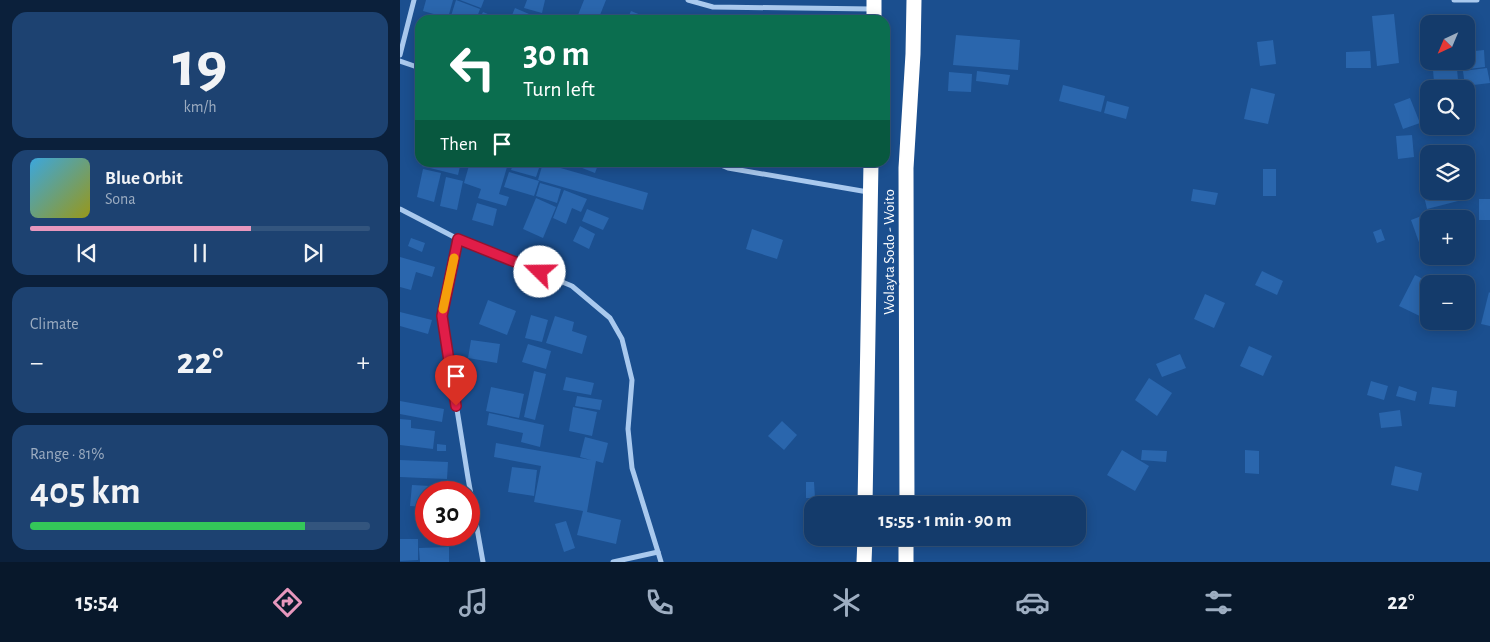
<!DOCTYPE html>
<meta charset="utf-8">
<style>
body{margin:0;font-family:"Alegreya Sans",sans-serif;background:#1d4271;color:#f1f3f6;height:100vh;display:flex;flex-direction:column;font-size:19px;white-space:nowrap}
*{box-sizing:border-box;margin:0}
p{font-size:16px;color:#9dadc1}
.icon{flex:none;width:28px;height:28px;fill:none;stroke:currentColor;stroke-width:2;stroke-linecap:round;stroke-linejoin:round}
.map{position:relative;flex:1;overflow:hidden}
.panel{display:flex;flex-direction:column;gap:12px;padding:12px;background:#0b203b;width:400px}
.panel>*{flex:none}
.banner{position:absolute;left:15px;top:15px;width:475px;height:152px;border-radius:15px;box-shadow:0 2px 12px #0003,0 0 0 1px #33557e;background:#0b6e4f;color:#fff;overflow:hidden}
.needle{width:32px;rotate:224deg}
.controls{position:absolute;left:1020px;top:15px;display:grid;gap:10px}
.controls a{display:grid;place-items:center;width:55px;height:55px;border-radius:10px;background:#143b6b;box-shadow:0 2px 12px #0003,0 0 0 1px #33557e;font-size:25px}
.speed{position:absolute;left:15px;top:481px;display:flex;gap:10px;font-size:25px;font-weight:700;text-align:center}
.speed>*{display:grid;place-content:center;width:65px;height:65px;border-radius:50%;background:#143b6b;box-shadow:0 2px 12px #0003,0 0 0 1px #33557e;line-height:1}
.speed .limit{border:8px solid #d22;background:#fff;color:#111}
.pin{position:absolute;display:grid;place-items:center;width:42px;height:42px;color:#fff;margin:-51px -21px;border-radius:50% 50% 50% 0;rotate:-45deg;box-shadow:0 0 5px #0007}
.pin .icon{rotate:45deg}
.me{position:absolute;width:55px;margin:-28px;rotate:292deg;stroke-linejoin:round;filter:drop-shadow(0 0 4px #0008)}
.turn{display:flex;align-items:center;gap:18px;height:105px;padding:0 25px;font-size:22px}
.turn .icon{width:65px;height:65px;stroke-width:2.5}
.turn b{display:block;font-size:35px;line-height:42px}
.then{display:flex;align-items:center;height:48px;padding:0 25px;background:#0003;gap:10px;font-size:19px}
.big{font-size:38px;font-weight:600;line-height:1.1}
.panel .tile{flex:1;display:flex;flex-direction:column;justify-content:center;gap:8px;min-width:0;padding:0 18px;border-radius:15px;background:#1d4271}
.panel .dial{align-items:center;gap:0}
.dial b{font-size:65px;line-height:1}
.song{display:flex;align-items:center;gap:15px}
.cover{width:60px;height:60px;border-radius:8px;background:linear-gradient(135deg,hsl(200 70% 55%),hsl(60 70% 35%))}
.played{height:5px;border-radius:2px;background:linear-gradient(90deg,#e797bd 65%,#33557e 65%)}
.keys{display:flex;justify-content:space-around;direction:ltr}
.heat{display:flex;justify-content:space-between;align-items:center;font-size:28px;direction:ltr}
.charge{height:8px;border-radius:4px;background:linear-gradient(90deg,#34c759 81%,#33557e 0)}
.trip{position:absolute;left:404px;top:496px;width:282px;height:50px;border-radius:15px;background:#143b6b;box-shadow:0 2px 12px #0003,0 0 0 1px #33557e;font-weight:600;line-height:50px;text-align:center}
.menu{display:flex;height:80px;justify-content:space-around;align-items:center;background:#08182b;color:#9dadc1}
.menu .icon{width:35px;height:35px}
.menu .selected{color:#e797bd}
.menu b{font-size:22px;color:#f1f3f6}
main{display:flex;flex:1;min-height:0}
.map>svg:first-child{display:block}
.building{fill:#2a66ad}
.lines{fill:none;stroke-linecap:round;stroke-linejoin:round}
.street{stroke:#a9c9ee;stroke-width:5}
.highway{stroke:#fff;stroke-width:15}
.route-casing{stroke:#92132f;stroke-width:12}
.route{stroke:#e11d48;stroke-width:9}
.slow{stroke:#f59e0b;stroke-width:9}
.labels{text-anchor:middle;stroke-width:5;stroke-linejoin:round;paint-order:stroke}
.street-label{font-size:15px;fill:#fff;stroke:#1b4f8f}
</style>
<main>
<section class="panel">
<div class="tile dial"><b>19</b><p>km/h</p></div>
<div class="tile">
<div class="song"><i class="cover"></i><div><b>Blue Orbit</b><p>Sona</p></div></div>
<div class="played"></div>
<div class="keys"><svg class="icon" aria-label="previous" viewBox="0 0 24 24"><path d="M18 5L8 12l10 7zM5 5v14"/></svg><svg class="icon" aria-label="pause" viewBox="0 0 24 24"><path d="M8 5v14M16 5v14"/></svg><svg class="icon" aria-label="next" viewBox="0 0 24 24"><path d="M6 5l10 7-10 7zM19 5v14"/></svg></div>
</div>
<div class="tile"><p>Climate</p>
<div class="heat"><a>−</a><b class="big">22°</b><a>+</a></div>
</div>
<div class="tile"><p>Range · 81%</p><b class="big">405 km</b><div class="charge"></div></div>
</section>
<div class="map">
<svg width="1090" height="562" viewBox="0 0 1090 562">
<rect width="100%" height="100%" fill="#1b4f8f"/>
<g class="building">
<path d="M26 0H53L48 18 23 11Z"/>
<path d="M56 0 80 9 76 20H60L51 16Z"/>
<path d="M60 0H84L81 8Z"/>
<path d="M127 0H145L142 13 124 8Z"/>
<path d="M184 0H206L198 20H176Z"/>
<path d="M115 8 136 17 135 20H110Z"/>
<path d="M231 11 253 20H227Z"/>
<path d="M83 12 102 20H79Z"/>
<path d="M994 14 999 63 977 66 972 16Z"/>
<path d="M556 35 620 40 618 70 553 65Z"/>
<path d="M873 40 876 64 860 66 857 42Z"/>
<path d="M1084 50 1085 67 1060 70 1059 61H1066V52Z"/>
<path d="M970 51 971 68H946V52Z"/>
<path d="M1032 61H1056V66L1033 68Z"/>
<path d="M1087 68 1090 83 1065 86 1063 71Z"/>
<path d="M1057 69 1058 80 1034 82 1033 70Z"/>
<path d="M577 71 610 75 608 85 576 81Z"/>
<path d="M549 72 572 74 571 92 548 91Z"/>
<path d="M663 85 705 96 701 112 659 101Z"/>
<path d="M1059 85V89H1034V86Z"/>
<path d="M851 88 875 94 868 124 844 119Z"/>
<path d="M1010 98 1020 123 1003 129 994 104Z"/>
<path d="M707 101 729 107 726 119 704 113Z"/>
<path d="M1012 135 1014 157 998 159 996 136Z"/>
<path d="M23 162H61L58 175 22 166Z"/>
<path d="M70 162H93L107 167 99 194 109 197 106 206 78 198 81 189 64 183Z"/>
<path d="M114 162H141L136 177 111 170Z"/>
<path d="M173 162H199L195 173 172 164Z"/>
<path d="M143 163 248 193 243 210 138 180Z"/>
<path d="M23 169 41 173 34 202 17 197Z"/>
<rect x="863" y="169" width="13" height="27"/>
<path d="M109 172 139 181 134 196 104 187Z"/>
<path d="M46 177 63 181 57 210 40 206Z"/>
<path d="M1029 181V191H1056L1058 201 1027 209 1021 183Z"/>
<path d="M140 183 161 189 157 203 136 196Z"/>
<path d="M793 189 818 193 815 205 791 201Z"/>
<path d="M164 190 187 199 181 212 172 208 166 224 153 218Z"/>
<path d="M136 198 156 207 143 238 123 229Z"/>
<rect x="1079" y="199" width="11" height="21"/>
<path d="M77 203 97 209 93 226 72 220Z"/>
<path d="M187 209 209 218 203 230 182 221Z"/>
<path d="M1024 215 1029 227V242L1020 245 1011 220Z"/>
<path d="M180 226 195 234 189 249 173 241Z"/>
<path d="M352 229 383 240 377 259 346 249Z"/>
<path d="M981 229 985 240 977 243 973 232Z"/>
<path d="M11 238 25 243 22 252 8 246Z"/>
<path d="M0 257 35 267 32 277 16 272 11 290 0 287Z"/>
<path d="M862 271 883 281 877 295 855 285Z"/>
<path d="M1015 275 1033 284H1029V312L1026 319 999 306Z"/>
<path d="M1089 292 1090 293V326L1081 324Z"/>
<path d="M805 294 825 303 814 328 794 319Z"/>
<path d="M88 300 116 311 107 335 79 324Z"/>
<path d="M0 312 32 320 28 334 0 326Z"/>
<path d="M131 315 148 320 142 342 125 338Z"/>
<path d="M155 316 174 322 172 331 187 336 182 354 146 343Z"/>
<path d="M71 340 100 344 97 363 68 358Z"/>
<path d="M128 344 151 351 146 369 122 362Z"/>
<path d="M849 346 872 356 863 376 840 366Z"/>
<path d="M780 354 786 368 762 377 756 364Z"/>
<path d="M134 371 146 374 135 420 124 417Z"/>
<path d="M166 377 194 383 191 395 163 390Z"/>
<path d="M749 378 772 393 757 416 735 400Z"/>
<path d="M971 381 988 386 984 400 967 395Z"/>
<path d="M999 386 1017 392 1015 401 996 396Z"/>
<path d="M91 387 124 394 119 418 86 411Z"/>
<path d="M1032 387 1057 391 1055 407 1029 404Z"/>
<path d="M177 396 202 400 200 410 175 406Z"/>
<path d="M0 401 44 409 42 422 0 414Z"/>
<path d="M173 407 197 412 192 436 169 431Z"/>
<path d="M1000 410 1002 426 981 428 979 413Z"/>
<path d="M89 413 144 425 140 447 121 442 123 433 87 425Z"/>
<path d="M0 419 11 420V428L35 431 33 449 0 445Z"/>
<path d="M382 421 397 435 384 450 368 436Z"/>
<path d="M185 437 208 443 203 463 196 461 187 512 221 520 216 544 177 535 183 511 134 502 141 466 94 457 96 443 191 460 180 457Z"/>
<path d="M37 444 46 445V451H37Z"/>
<path d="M722 450 749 466 735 491 707 475Z"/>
<path d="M742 450 767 451 766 462 741 460Z"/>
<path d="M845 450 859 451V474L845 473Z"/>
<path d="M0 460 48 462 47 479 0 477Z"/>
<path d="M995 466 1022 473 1018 491 991 485Z"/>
<path d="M112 467 137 470 134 496 108 492Z"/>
<path d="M406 482H414L415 498H406Z"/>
<path d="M12 485 49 487V492H26V507L10 506Z"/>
<path d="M166 521 175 548 164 552 155 524Z"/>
<path d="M0 539H18V560L0 561Z"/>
<path d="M49 547V562H20L19 548Z"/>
</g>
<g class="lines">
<g class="street">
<path d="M288 0 313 7 472 9"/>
<path d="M1054 0H1077"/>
<path d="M0 55 14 0"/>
<path d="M0 61 20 68"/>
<path d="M314 162 328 168 468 192"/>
<path d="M0 209 58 239"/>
<path d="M83 562 68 478 42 316 58 239 172 286 210 318 222 339 232 380 228 429 232 468 258 552"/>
<path d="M213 562 258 552 261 562"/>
</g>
<g class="highway">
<path d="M474 20V0"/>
<path d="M465 505 471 162"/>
<path d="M507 505 506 168 513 54 514 0"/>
<path d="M464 562 465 538"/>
<path d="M506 562V538"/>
</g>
</g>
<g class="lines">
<defs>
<path id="route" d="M56 406 42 316 58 239 140 272"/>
</defs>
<use href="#route" class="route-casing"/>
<use href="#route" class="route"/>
<path class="slow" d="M43 309 54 258"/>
</g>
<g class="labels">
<g class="street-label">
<text transform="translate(489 252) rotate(-90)" y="5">Wolayta Sodo - Woito</text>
</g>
</g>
</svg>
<div class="controls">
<a><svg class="needle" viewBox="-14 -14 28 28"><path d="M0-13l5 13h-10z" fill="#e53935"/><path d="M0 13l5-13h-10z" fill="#9dadc1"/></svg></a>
<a><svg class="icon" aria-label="search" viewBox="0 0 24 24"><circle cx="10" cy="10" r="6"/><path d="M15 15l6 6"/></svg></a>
<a><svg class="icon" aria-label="layers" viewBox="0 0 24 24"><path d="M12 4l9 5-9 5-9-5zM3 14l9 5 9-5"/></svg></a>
<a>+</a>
<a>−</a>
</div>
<div class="speed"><div class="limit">30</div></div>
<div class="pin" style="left:56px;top:406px;background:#d93025"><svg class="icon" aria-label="arrive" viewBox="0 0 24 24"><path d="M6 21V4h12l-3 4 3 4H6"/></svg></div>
<svg class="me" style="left:140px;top:272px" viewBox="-20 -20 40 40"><circle r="19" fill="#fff"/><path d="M0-13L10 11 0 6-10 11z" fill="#e11d48"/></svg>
<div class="trip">15:55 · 1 min · 90 m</div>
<div class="banner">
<div class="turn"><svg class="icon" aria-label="left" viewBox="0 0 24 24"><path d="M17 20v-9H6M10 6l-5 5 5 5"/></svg><div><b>30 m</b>Turn left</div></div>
<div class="then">Then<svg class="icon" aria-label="arrive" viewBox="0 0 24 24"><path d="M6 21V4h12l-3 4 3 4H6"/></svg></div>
</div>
</div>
</main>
<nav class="menu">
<b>15:54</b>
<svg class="icon selected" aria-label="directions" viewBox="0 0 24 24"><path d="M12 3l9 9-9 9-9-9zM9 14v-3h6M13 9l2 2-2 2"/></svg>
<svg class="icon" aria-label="music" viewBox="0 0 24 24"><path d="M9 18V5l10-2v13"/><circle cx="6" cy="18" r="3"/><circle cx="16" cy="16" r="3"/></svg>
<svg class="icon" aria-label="phone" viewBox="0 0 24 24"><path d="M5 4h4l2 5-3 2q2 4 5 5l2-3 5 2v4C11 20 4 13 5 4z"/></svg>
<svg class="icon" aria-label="climate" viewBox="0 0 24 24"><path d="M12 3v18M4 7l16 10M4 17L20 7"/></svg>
<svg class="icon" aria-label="car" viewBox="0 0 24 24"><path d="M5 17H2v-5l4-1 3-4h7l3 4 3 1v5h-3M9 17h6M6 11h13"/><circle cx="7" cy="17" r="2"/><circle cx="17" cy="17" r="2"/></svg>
<svg class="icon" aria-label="filters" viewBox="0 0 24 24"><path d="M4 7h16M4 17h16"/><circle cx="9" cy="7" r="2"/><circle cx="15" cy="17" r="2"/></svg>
<b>22°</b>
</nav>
